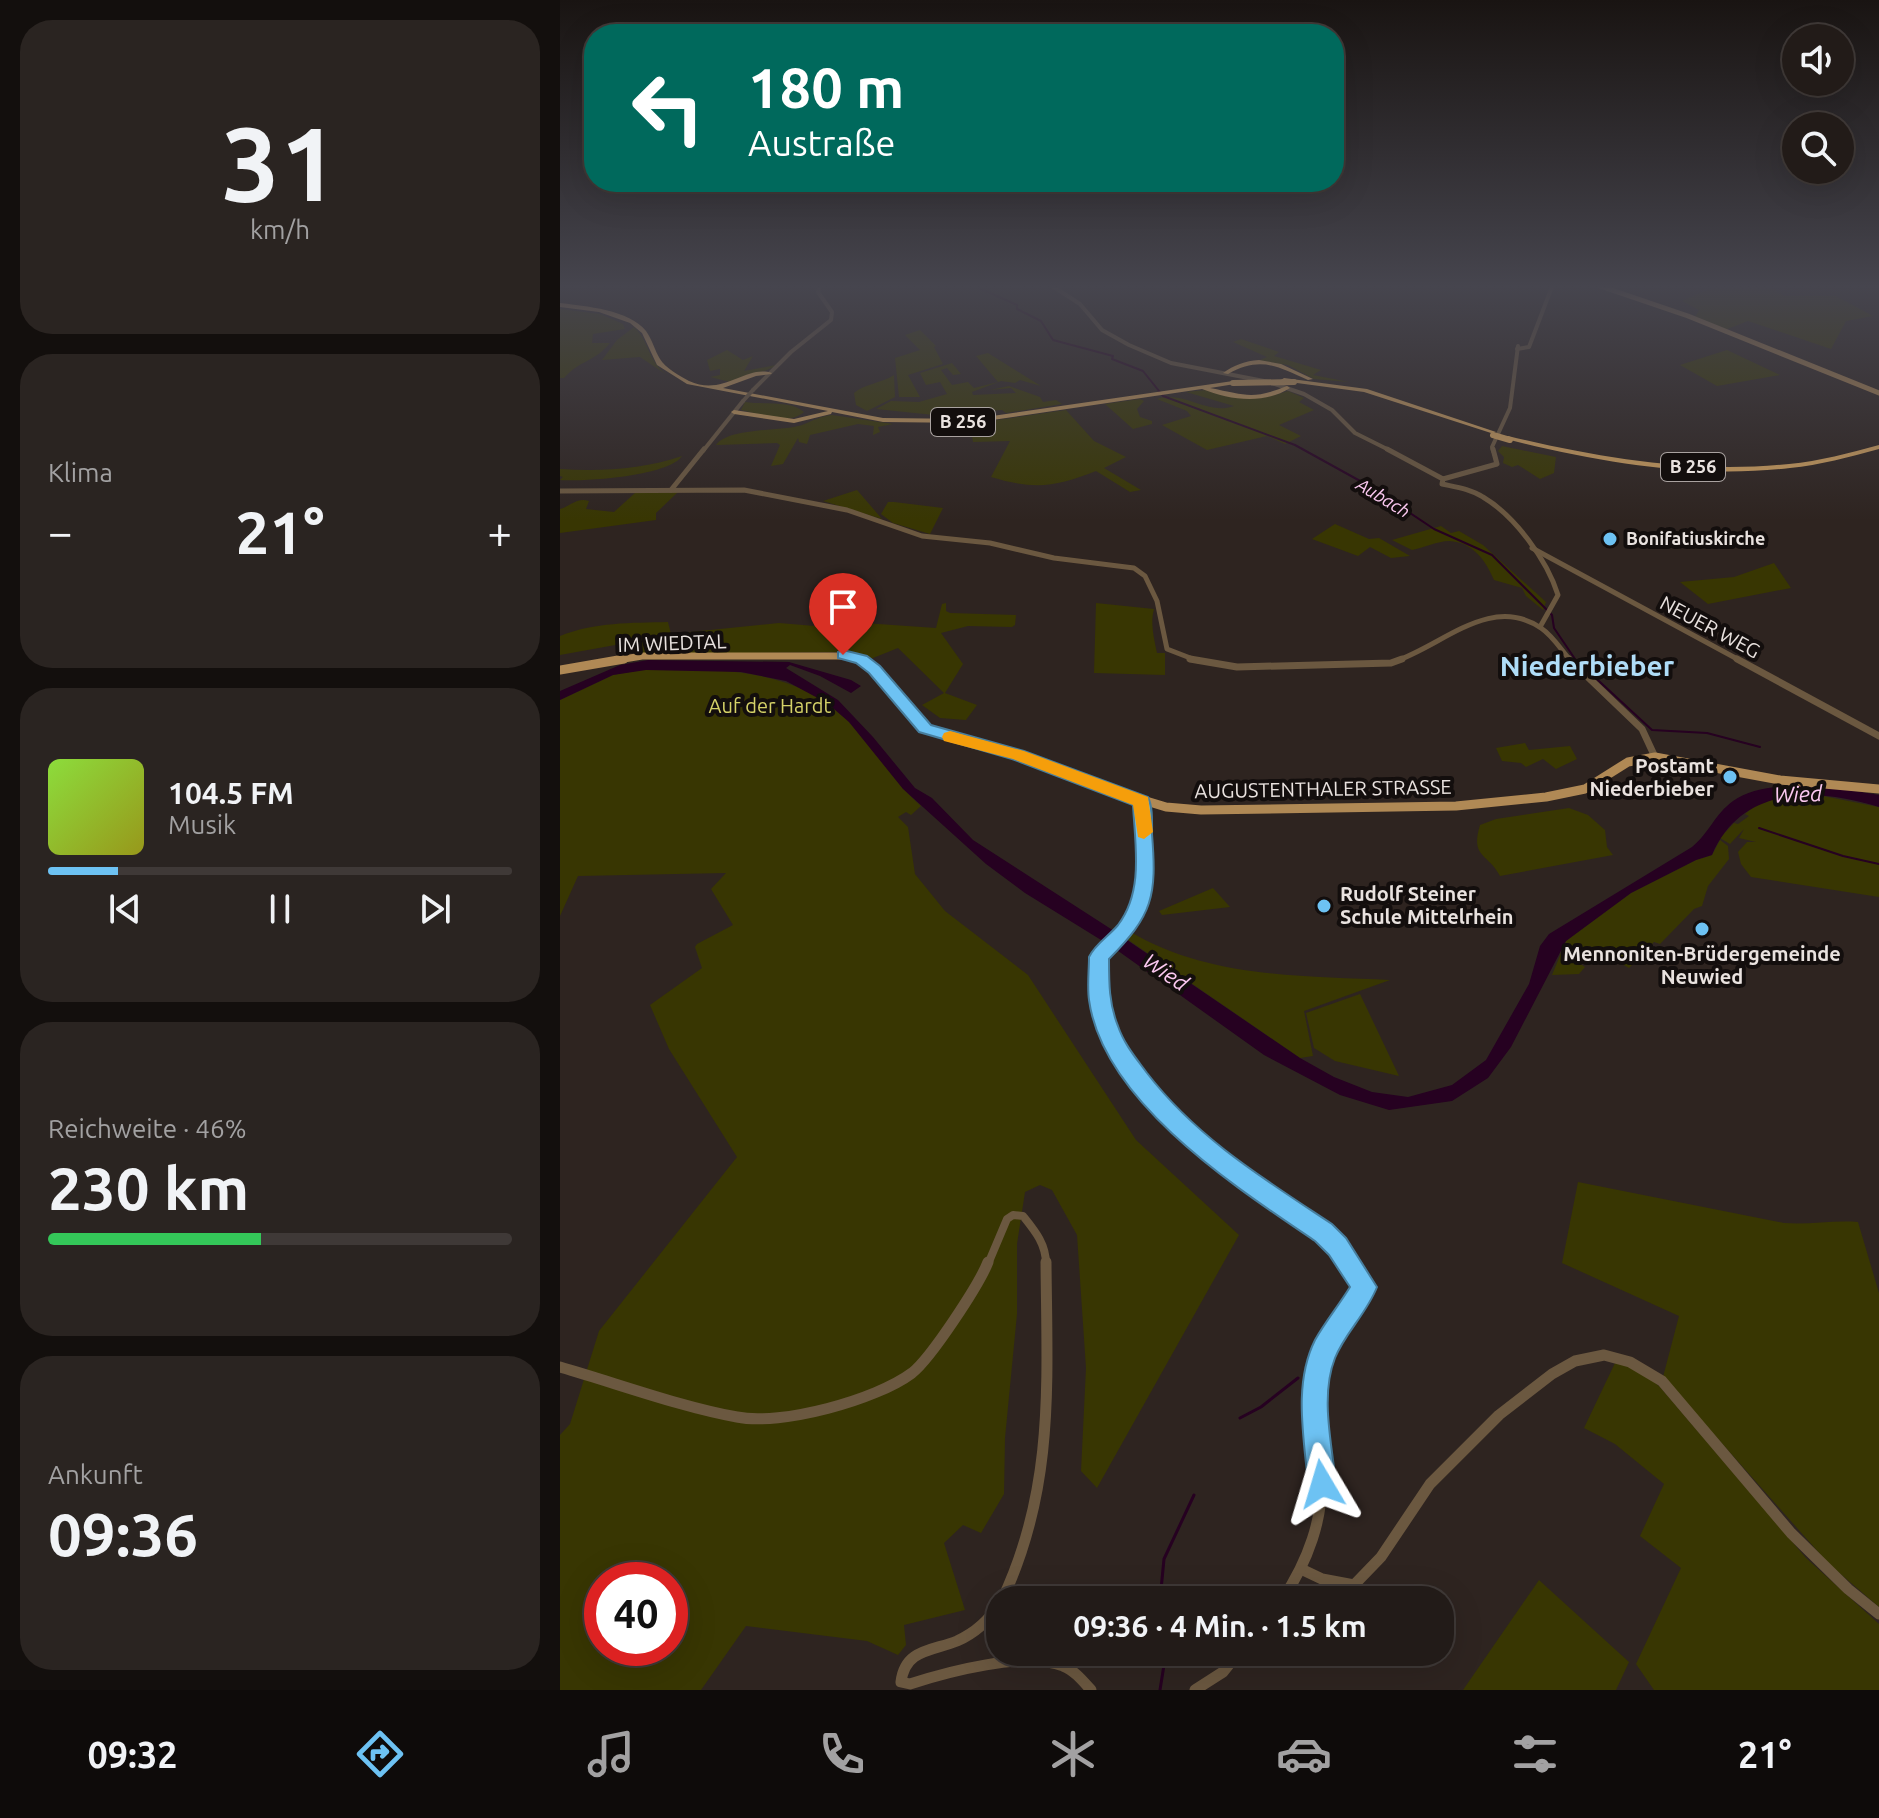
<!DOCTYPE html>
<html lang="de">
<meta charset="utf-8">
<style>
body{margin:0;font-family:Ubuntu,sans-serif;background:#2a2421;color:#f1f3f6;height:100vh;display:flex;flex-direction:column;font-size:30px;white-space:nowrap}
*{box-sizing:border-box;margin:0}
p{font-size:26px;color:#a2a1a2}
.icon{flex:none;width:44px;height:44px;fill:none;stroke:currentColor;stroke-width:2;stroke-linecap:round;stroke-linejoin:round}
.map{position:relative;flex:1;overflow:hidden}
.panel{display:flex;flex-direction:column;gap:20px;padding:20px;background:#130f0d;width:560px}
.panel>*{flex:none}
.banner{position:absolute;left:24px;top:24px;width:760px;height:168px;border-radius:32px;box-shadow:0 8px 32px #0002,0 0 0 2px #3f3937;background:#00695c;color:#fff;overflow:hidden}
.tools{position:absolute;left:1222px;top:24px;display:grid;gap:16px}
.tools a{display:grid;place-items:center;width:72px;height:72px;border-radius:50%;background:#221b18;box-shadow:0 8px 32px #0002,0 0 0 2px #3f3937;font-size:40px}
.speed{position:absolute;left:24px;top:1562px;display:flex;gap:16px;font-size:40px;font-weight:700;text-align:center}
.speed>*{display:grid;place-content:center;width:104px;height:104px;border-radius:50%;background:#221b18;box-shadow:0 8px 32px #0002,0 0 0 2px #3f3937;line-height:1}
.speed .limit{border:12px solid #d22;background:#fff;color:#111}
.pin{position:absolute;display:grid;place-items:center;width:68px;height:68px;color:#fff;margin:-82px -34px;border-radius:50% 50% 50% 0;rotate:-45deg;box-shadow:0 0 8px #0007}
.pin .icon{rotate:45deg}
.me{position:absolute;width:88px;margin:-44px;rotate:353deg;stroke-linejoin:round;filter:drop-shadow(0 0 6px #0008)}
.turn{display:flex;align-items:center;gap:28px;height:168px;padding:0 32px;font-size:36px}
.turn .icon{width:104px;height:104px;stroke-width:2.5}
.turn b{display:block;font-size:56px;line-height:68px}
.big{font-size:60px;font-weight:600;line-height:1.1}
.panel .card{flex:1;display:flex;flex-direction:column;justify-content:center;gap:12px;min-width:0;padding:0 28px;border-radius:32px;background:#2a2421}
.panel .dial{align-items:center;gap:0}
.dial b{font-size:104px;line-height:1}
.song{display:flex;align-items:center;gap:24px}
.cover{width:96px;height:96px;border-radius:12px;background:linear-gradient(135deg,hsl(90 70% 55%),hsl(60 70% 35%))}
.played{height:8px;border-radius:4px;background:linear-gradient(90deg,#6dc2f3 15%,#3f3937 15%)}
.keys{display:flex;justify-content:space-around;direction:ltr}
.heat{display:flex;justify-content:space-between;align-items:center;font-size:44px;direction:ltr}
.charge{height:12px;border-radius:6px;background:linear-gradient(90deg,#34c759 46%,#3f3937 0)}
.trip{position:absolute;left:426px;top:1586px;width:468px;height:80px;border-radius:32px;background:#221b18;box-shadow:0 8px 32px #0002,0 0 0 2px #3f3937;font-weight:600;line-height:80px;text-align:center}
.tab-bar{display:flex;height:128px;justify-content:space-around;align-items:center;background:#0e0b0a;color:#a2a1a2}
.tab-bar .icon{width:56px;height:56px}
.tab-bar .active{color:#6dc2f3}
.tab-bar b{font-size:36px;color:#f1f3f6}
main{display:flex;flex:1;min-height:0}
.map>svg:first-child{display:block}
.green{fill:#383602;fill-rule:evenodd}
.water{fill:#260121}
.lines{fill:none;stroke-linecap:round;stroke-linejoin:round}
.stream-far1{stroke:#260121;stroke-width:2}
.stream{stroke:#260121;stroke-width:3}
.minor-far4{stroke:#6b5840;stroke-width:4}
.minor-far3{stroke:#6b5840;stroke-width:5}
.minor-far2{stroke:#6b5840;stroke-width:7}
.minor-far1{stroke:#6b5840;stroke-width:8}
.minor{stroke:#6b5840;stroke-width:11}
.major-far2{stroke:#b08955;stroke-width:5}
.major-far1{stroke:#b08955;stroke-width:7}
.major{stroke:#b08955;stroke-width:9}
.highway{fill:#cb9d5d;fill-rule:evenodd}
.minor-bridge{stroke:#6b5840;stroke-width:4}
.highway-bridge{stroke:#cb9d5d;stroke-width:6}
.route{fill:#6dc2f3;stroke:#477e9e;stroke-width:2}
.slow{fill:#f59e0b}
.poi-dot{fill:#6dc2f3;stroke:#130e0d;stroke-width:3}
.labels{text-anchor:middle;stroke-width:8;stroke-linejoin:round;paint-order:stroke}
.shield{fill:#130e0d;stroke:#a9a2a0;stroke-width:2}
.shield-label{font-size:18px;font-weight:bold;fill:#e9e2df}
.far-water-label{font-size:18px;font-style:italic;fill:#fcc9f1;stroke:#130e0d}
.far-poi-label{font-size:18px;font-weight:bold;fill:#e9e2df;stroke:#130e0d;text-anchor:start}
.street-label{font-size:20px;fill:#e9e2df;stroke:#130e0d}
.park-label{font-size:20px;fill:#d5d268;stroke:#130e0d}
.poi-label{font-size:20px;font-weight:bold;fill:#e9e2df;stroke:#130e0d;text-anchor:end}
.water-label{font-size:22px;font-style:italic;fill:#fcc9f1;stroke:#130e0d}
.district-label{font-size:28px;font-weight:bold;fill:#afdcf7;stroke:#130e0d}
</style>
<main>
<section class="panel">
<div class="card dial"><b>31</b><p>km/h</p></div>
<div class="card"><p>Klima</p>
<div class="heat"><a>−</a><b class="big">21°</b><a>+</a></div>
</div>
<div class="card">
<div class="song"><i class="cover"></i><div><b>104.5 FM</b><p>Musik</p></div></div>
<div class="played"></div>
<div class="keys"><svg class="icon" aria-label="previous" viewBox="0 0 24 24"><path d="M18 5L8 12l10 7zM5 5v14"/></svg><svg class="icon" aria-label="pause" viewBox="0 0 24 24"><path d="M8 5v14M16 5v14"/></svg><svg class="icon" aria-label="next" viewBox="0 0 24 24"><path d="M6 5l10 7-10 7zM19 5v14"/></svg></div>
</div>
<div class="card"><p>Reichweite · 46%</p><b class="big">230 km</b><div class="charge"></div></div>
<div class="card"><p>Ankunft</p><b class="big">09:36</b></div>
</section>
<div class="map">
<svg width="1319" height="1690" viewBox="0 0 1319 1690">
<rect width="100%" height="100%" fill="#2e2420"/>
<g class="green">
<path d="M1170 284H1204L1225 296H1276L1313 316 1286 321 1271 349 1188 321 1165 330 1135 317 1139 310 1122 301 1147 290Z"/>
<path d="M0 309 40 314 63 324 65 329 33 334 32 343H50C32 364 21 359 4 378H0Z"/>
<path d="M74 327C89 340 87 360 107 375L80 357 42 360 57 340Z"/>
<path d="M360 330 376 346 374 347 383 364 348 375 360 397H339L335 358 360 350 345 335Z"/>
<path d="M681 339 719 352 714 356 761 370 753 375 789 382 754 379 728 365 698 361 707 357 673 342Z"/>
<path d="M167 350 183 360 193 356 184 371 216 365C204 374 187 373 174 383L150 377 160 375V369L150 371 147 360Z"/>
<path d="M1167 350 1220 375 1157 386 1120 365Z"/>
<path d="M428 353 481 386 460 380 455 383 441 381 412 392 413 395 456 393 451 388 430 390 449 386 480 397 483 402 496 400 502 404 446 413 442 410 374 415 316 409 331 401 359 402 387 394 380 382 366 385 360 373 392 363 401 374 393 375 387 368 381 370 392 385 408 382 414 388 438 382 416 356Z"/>
<path d="M334 375 335 397 307 411 296 405 294 393C304 384 322 383 334 375Z"/>
<path d="M646 390C676 399 697 402 728 391L744 398 739 402 754 410 719 425 741 436 725 444 707 436 647 450 602 425 631 416 627 411 597 399C624 390 648 416 674 406L626 392Z"/>
<path d="M580 399 584 401 577 409 580 417 592 421V424L573 429 545 404Z"/>
<path d="M185 402C203 405 231 400 244 412 228 426 200 414 181 410Z"/>
<path d="M506 410 534 441 566 457 544 468 581 490 570 492 536 471C496 487 474 490 431 477L450 441 413 442 410 424Z"/>
<path d="M272 415 333 424 318 427 320 432 313 435 314 426 298 424 250 435 247 444 239 442 238 438 223 464 211 466 220 445 217 443 156 445C170 427 220 432 242 425 252 421 261 416 272 415Z"/>
<path d="M942 446 996 457 994 473 980 479 958 465 952 467 943 463 944 457 938 451Z"/>
<path d="M122 456C109 476 24 482 0 480L3 477 0 476V469C41 472 84 469 122 456Z"/>
<path d="M297 490 322 519 263 501Z"/>
<path d="M118 492 96 513V520L0 533V509C11 506 17 497 29 501L26 509 54 512 75 493Z"/>
<path d="M328 502H334L383 508 370 534 333 523 321 514Z"/>
<path d="M775 524 809 539 819 538 850 556 831 558 810 547 798 556 752 539Z"/>
<path d="M881 526 891 533 899 531 923 545 986 602 983 610 966 596 962 588 934 580C926 561 913 542 889 541 878 541 863 548 852 550L832 540Z"/>
<path d="M1214 563 1231 588 1148 604 1120 582 1174 577Z"/>
<path d="M386 603V611L390 613 456 615 455 625 452 627 408 626 381 633 403 664 385 693 417 705 406 720 380 718 362 705 384 693 338 648 308 660 279 652 78 654 83 640 0 655V636C35 622 71 623 108 622L111 634 219 623 255 626 275 621 376 628 382 604Z"/>
<path d="M536 603 594 609C590 623 594 638 597 653H605V675L534 673Z"/>
<path d="M80 670C153 668 234 666 289 722 315 749 333 781 361 806L351 815 346 812 338 817 348 827 355 874 385 911 468 975 576 1140 679 1235 537 1488 521 1471 526 1368 517 1235 492 1190 480 1185 465 1192 457 1244V1314L445 1438 444 1494 421 1533 403 1525 384 1543 405 1610 344 1625 346 1645 338 1655 307 1641 186 1626 141 1690H0V1435L10 1424 39 1331 177 1157 109 1049 90 1005 142 968 135 947 137 944 173 925 151 889 166 873 18 876 0 916V700L53 675ZM42 1580H110V1648H42Z"/>
<path d="M965 743 969 750 1010 746 1017 759 996 769 983 759 966 767 961 763 942 761 936 748Z"/>
<path d="M1258 795 1319 807V897L1191 877 1181 864 1178 852 1187 842H1196L1179 838 1184 829 1170 844 1160 838 1174 823 1178 824 1189 816 1185 814C1205 796 1232 796 1258 795Z"/>
<path d="M1009 808 1028 815 1045 830 1047 847 1053 855 940 876C928 853 910 858 920 825L936 819Z"/>
<path d="M1160 840 1168 846 1169 859 1148 886 1142 906 1134 909 1100 944 1094 942 1069 968 1030 946 1016 961 1025 967 1019 974 992 975 1006 941 1071 893 1136 860 1152 855Z"/>
<path d="M653 888 670 907 602 915 599 911Z"/>
<path d="M569 931C647 978 742 976 830 980L744 1011 753 1056 740 1058 564 937Z"/>
<path d="M800 994 839 1076 775 1061 754 1048 746 1013Z"/>
<path d="M1018 1182 1224 1223C1249 1225 1273 1220 1298 1222L1319 1293V1607L1269 1564 1103 1377 1119 1316 1002 1263Z"/>
<path d="M1055 1363 1078 1368 1100 1387 1246 1558 1319 1624V1690H1094L1076 1664 1121 1568 1080 1536 1104 1484 1055 1444 1024 1428Z"/>
<path d="M979 1580 1069 1662 1056 1690H903Z"/>
</g>
<path class="water" d="M88 660 229 662 291 680 301 686 291 693 260 676 230 665 226 668 278 700 313 737 355 788 372 798 413 840 551 929 740 1058 774 1077 812 1092 848 1097 892 1085 926 1060 969 984 980 946 989 934 1132 847C1149 833 1155 814 1173 801 1208 776 1279 788 1319 795V807C1256 788 1182 785 1152 855L1136 860 1071 893 1006 941 951 1047 928 1078 892 1101 829 1110 780 1095 704 1055 554 948 465 893 426 864 343 789 289 722 267 703 226 681 181 672 86 670 53 675 0 700V691L60 665Z"/>
<g class="lines">
<g class="stream-far1">
<path d="M410 284 457 305V309L481 321 493 340 553 356 552 359 583 371 603 396 735 445 811 487 874 529 932 555 992 615 994 628 1015 659 1092 730 1147 733 1200 747"/>
<path d="M1199 828 1283 856 1319 864"/>
</g>
<g class="stream">
<path d="M680 1418 701 1407 738 1378"/>
<path d="M600 1600 604 1559 634 1495"/>
<path d="M600 1652 604 1665 600 1690"/>
</g>
<g class="minor-far4">
<path d="M489 284 520 304 542 330 569 345 611 363 709 382 744 394 772 410 795 433 831 451"/>
<path d="M957 349 969 347 993 284"/>
<path d="M193 390 231 352 271 320 272 312 258 292 261 284"/>
<path d="M143 451 183 401"/>
<path d="M933 451 932 447 950 408 958 346"/>
</g>
<g class="minor-far3">
<path d="M827 449 883 479 882 484C896 487 911 489 923 497 955 516 987 560 998 595L980 627"/>
<path d="M883 479 937 464 933 449"/>
<path d="M111 490 144 449"/>
<path d="M0 491 184 490 287 510 362 536 430 543 494 558 574 568 585 576 597 601 607 649 638 661"/>
<path d="M972 548 1181 661"/>
<path d="M836 661C883 645 931 594 981 628 993 636 1002 651 1011 661"/>
</g>
<g class="minor-far2">
<path d="M630 659 677 667 831 663 842 659"/>
<path d="M1009 659 1082 729 1095 757"/>
<path d="M1177 659 1319 736"/>
<path d="M566 927C593 890 587 844 581 801"/>
</g>
<g class="minor-far1">
<path d="M567 925 539 957C540 973 539 991 543 1006 565 1085 628 1145 695 1189 732 1214 763 1227 789 1264"/>
<path d="M428 1264 447 1219 453 1215 463 1216C475 1231 486 1244 486 1264"/>
</g>
<g class="minor">
<path d="M0 1367C56 1383 121 1407 177 1417 221 1426 316 1400 352 1373 371 1358 419 1285 428 1262"/>
<path d="M741 1569 762 1579 794 1585 821 1557 870 1484 939 1415 992 1374 1015 1361 1044 1355 1070 1362 1102 1381 1231 1533 1288 1589 1319 1614"/>
<path d="M442 1600C495 1488 487 1382 486 1262"/>
<path d="M722 1600C747 1563 765 1517 761 1472 759 1437 751 1402 759 1367 767 1337 788 1312 805 1287L788 1262"/>
<path d="M440 1603C430 1619 415 1633 397 1641 372 1651 345 1649 341 1682L350 1684C387 1672 465 1651 503 1666 514 1670 523 1681 531 1690"/>
<path d="M635 1690 663 1672 679 1652"/>
</g>
<path class="major-far2" d="M1034 284 1128 316 1319 393"/>
<path class="major-far1" d="M52 661 82 656H293L302 661"/>
<g class="major">
<path d="M298 659 315 669 365 729 458 755 540 787 606 807 641 810 896 806 986 797 1025 789 1068 762 1095 757 1220 780 1319 789"/>
<path d="M0 670 64 659"/>
</g>
<g class="highway">
<path d="M0 303C25 306 70 310 86 331 92 339 95 351 100 359 105 368 120 376 129 381 164 397 186 364 212 373L211 374 196 376 163 388 323 418 412 419 673 381 675 382V384L650 388C686 395 692 400 727 386L730 388C703 405 670 400 642 389L412 423 323 422 272 412 271 414 234 423 174 414 171 412 174 410 234 419 268 411 127 384 97 365 82 333 70 323 39 312 0 307Z"/>
<path d="M699 360 721 364 753 379 748 380C717 366 700 356 668 374L663 373C674 365 685 361 699 360Z"/>
<path d="M724 378 807 389 936 432 931 433 804 392 722 381 721 380Z"/>
<path d="M948 436C1040 458 1134 474 1229 464 1260 461 1289 453 1319 445V449C1289 457 1260 465 1230 468 1134 479 1038 462 946 439V437Z"/>
</g>
<path class="minor-bridge" d="M183 401 193 390"/>
<g class="highway-bridge">
<path d="M673 383 734 382"/>
<path d="M933 435 950 440"/>
</g>
</g>
<linearGradient id="sky" x2="0" y2="1"><stop stop-color="#191412"/><stop offset="0.55" stop-color="#46454e"/><stop offset="1" stop-color="#46454e" stop-opacity="0"/></linearGradient>
<rect width="1319" height="521" fill="url(#sky)"/>
<path class="route" d="M283 650 307 656 320 666 371 725 464 751 588 797C593 808 592 822 592 834 597 896 593 915 549 959 549 983 549 1004 558 1026 564 1044 576 1058 587 1073 637 1138 704 1179 772 1224L786 1238 817 1287C807 1313 785 1333 775 1358 760 1396 772 1444 776 1484L772 1494 762 1498 752 1494 748 1484C744 1437 733 1384 755 1340 765 1322 779 1305 790 1287L769 1255 755 1241C677 1188 543 1102 529 1000 527 986 529 971 529 957 535 944 549 936 558 925 584 891 575 845 573 805L452 759 359 732 309 673 296 663 278 658V652Z"/>
<path class="slow" d="M390 731 464 751 588 797 593 832 584 839 578 837 573 805 453 759 384 741 382 737 384 733Z"/>
<g class="poi-dot">
<circle cx="1050" cy="539" r="8"/>
<circle cx="1170" cy="777" r="8"/>
<circle cx="764" cy="906" r="8"/>
<circle cx="1142" cy="929" r="8"/>
</g>
<g class="labels">
<g class="shield">
<rect x="371" y="408" width="64" height="28" rx="6"/>
<rect x="1101" y="453" width="64" height="28" rx="6"/>
</g>
<g class="shield-label">
<text x="403" y="428">B 256</text>
<text x="1133" y="473">B 256</text>
</g>
<g class="far-water-label">
<text transform="translate(823 498) rotate(31)" y="6">Aubach</text>
</g>
<g class="far-poi-label">
<text x="1066" y="545">Bonifatiuskirche</text>
</g>
<g class="street-label">
<text transform="translate(1150 627) rotate(28)" y="7">NEUER WEG</text>
<text transform="translate(112 643) rotate(-2)" y="7">IM WIEDTAL</text>
<text transform="translate(763 789) rotate(-1)" y="7">AUGUSTENTHALER STRASSE</text>
</g>
<g class="park-label">
<text x="210" y="713">Auf der Hardt</text>
</g>
<g class="poi-label">
<text x="1154" y="773">Postamt<tspan x="1154" dy="23">Niederbieber</tspan></text>
<text x="780" y="901" text-anchor="start">Rudolf Steiner<tspan x="780" dy="23">Schule Mittelrhein</tspan></text>
<text x="1142" y="961" text-anchor="middle">Mennoniten-Brüdergemeinde<tspan x="1142" dy="23">Neuwied</tspan></text>
</g>
<g class="water-label">
<text transform="translate(1238 794) rotate(-2)" y="8">Wied</text>
<text transform="translate(606 972) rotate(34)" y="8">Wied</text>
</g>
<g class="district-label">
<text x="1027" y="676">Niederbieber</text>
</g>
</g>
</svg>
<div class="tools">
<a><svg class="icon" aria-label="sound" viewBox="0 0 24 24"><path d="M4 9h4l5-4v14l-5-4H4zM17 9q2 3 0 6"/></svg></a>
<a><svg class="icon" aria-label="search" viewBox="0 0 24 24"><circle cx="10" cy="10" r="6"/><path d="M15 15l6 6"/></svg></a>
</div>
<div class="speed"><div class="limit">40</div></div>
<div class="pin" style="left:283px;top:655px;background:#d93025"><svg class="icon" aria-label="arrive" viewBox="0 0 24 24"><path d="M6 21V4h12l-3 4 3 4H6"/></svg></div>
<svg class="me" style="left:762px;top:1484px" viewBox="-20 -20 40 40"><path d="M0-17L14 15 0 8-14 15z" fill="#6dc2f3" stroke="#fff" stroke-width="4"/></svg>
<div class="trip">09:36 · 4 Min. · 1.5 km</div>
<div class="banner">
<div class="turn"><svg class="icon" aria-label="left" viewBox="0 0 24 24"><path d="M17 20v-9H6M10 6l-5 5 5 5"/></svg><div><b>180 m</b>Austraße</div></div>
</div>
</div>
</main>
<nav class="tab-bar">
<b>09:32</b>
<svg class="icon active" aria-label="directions" viewBox="0 0 24 24"><path d="M12 3l9 9-9 9-9-9zM9 14v-3h6M13 9l2 2-2 2"/></svg>
<svg class="icon" aria-label="music" viewBox="0 0 24 24"><path d="M9 18V5l10-2v13"/><circle cx="6" cy="18" r="3"/><circle cx="16" cy="16" r="3"/></svg>
<svg class="icon" aria-label="phone" viewBox="0 0 24 24"><path d="M5 4h4l2 5-3 2q2 4 5 5l2-3 5 2v4C11 20 4 13 5 4z"/></svg>
<svg class="icon" aria-label="climate" viewBox="0 0 24 24"><path d="M12 3v18M4 7l16 10M4 17L20 7"/></svg>
<svg class="icon" aria-label="car" viewBox="0 0 24 24"><path d="M5 17H2v-5l4-1 3-4h7l3 4 3 1v5h-3M9 17h6M6 11h13"/><circle cx="7" cy="17" r="2"/><circle cx="17" cy="17" r="2"/></svg>
<svg class="icon" aria-label="filters" viewBox="0 0 24 24"><path d="M4 7h16M4 17h16"/><circle cx="9" cy="7" r="2"/><circle cx="15" cy="17" r="2"/></svg>
<b>21°</b>
</nav>
